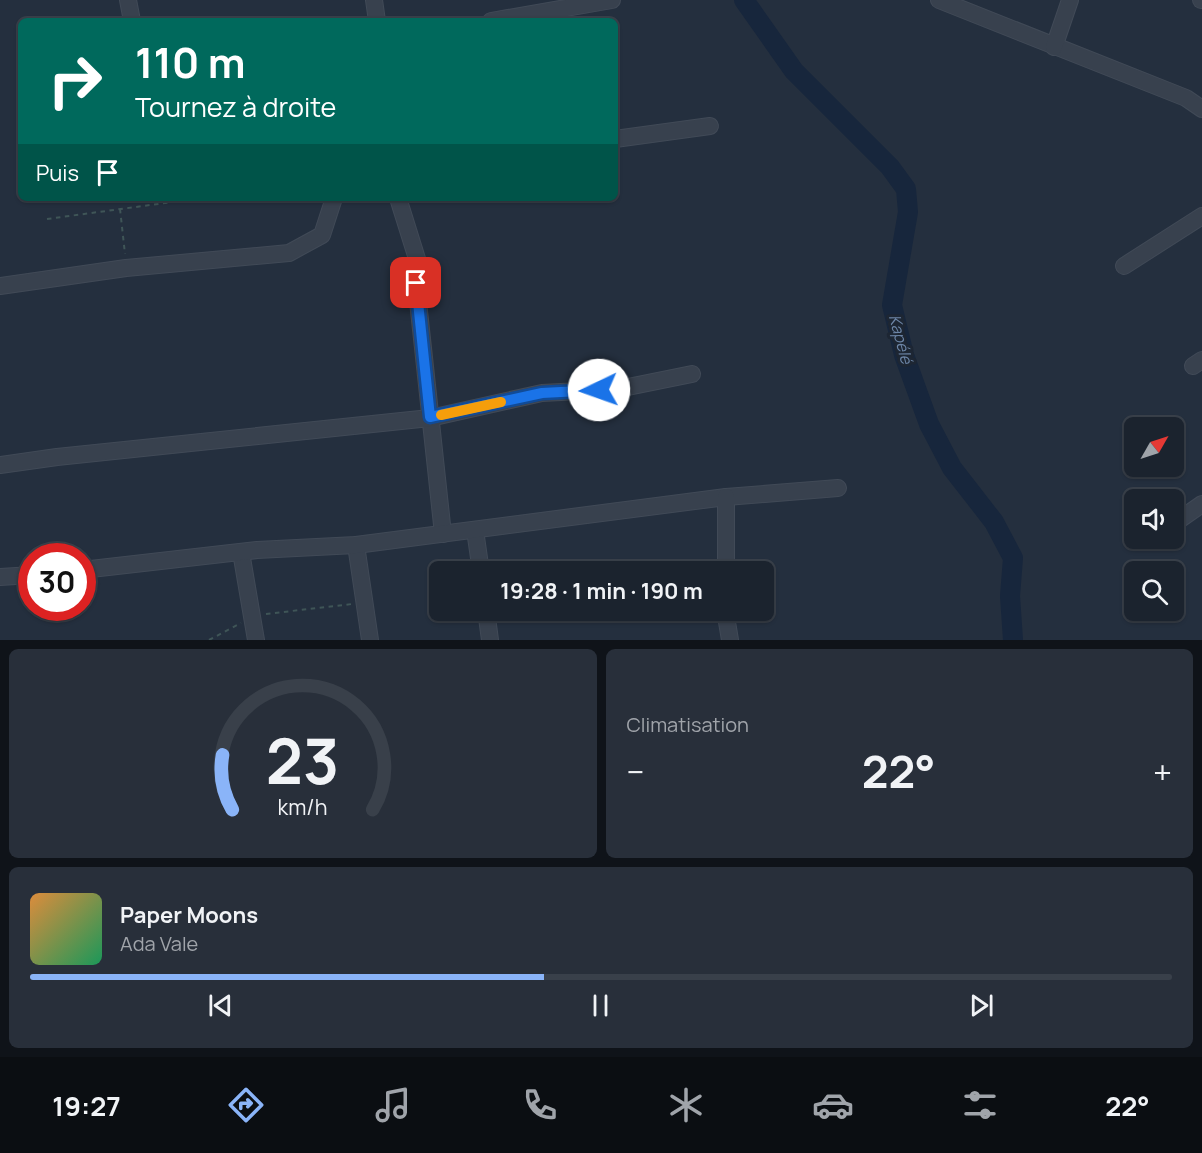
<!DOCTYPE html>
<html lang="fr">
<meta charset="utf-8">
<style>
body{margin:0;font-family:Manrope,sans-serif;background:#282f3a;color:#f1f3f6;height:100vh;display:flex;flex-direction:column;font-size:22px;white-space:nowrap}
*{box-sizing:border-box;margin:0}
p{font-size:20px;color:#a0a4aa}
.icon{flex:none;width:33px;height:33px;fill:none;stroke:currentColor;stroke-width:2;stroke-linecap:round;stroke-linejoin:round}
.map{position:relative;height:640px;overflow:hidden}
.drawer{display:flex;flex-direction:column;gap:9px;padding:9px;background:#0f1319;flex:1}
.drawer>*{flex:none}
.top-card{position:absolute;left:18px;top:18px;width:600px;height:183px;border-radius:9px;box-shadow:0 2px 4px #0004,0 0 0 2px #39404a;background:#00695c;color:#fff;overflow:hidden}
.needle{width:39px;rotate:51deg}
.fabs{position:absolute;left:1124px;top:417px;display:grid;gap:12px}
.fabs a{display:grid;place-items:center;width:60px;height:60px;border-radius:9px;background:#1b232e;box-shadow:0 2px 4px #0004,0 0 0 2px #39404a;font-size:30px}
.speed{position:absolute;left:18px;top:543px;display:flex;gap:12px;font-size:30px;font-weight:700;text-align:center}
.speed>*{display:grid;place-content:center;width:78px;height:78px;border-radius:50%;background:#1b232e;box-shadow:0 2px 4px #0004,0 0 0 2px #39404a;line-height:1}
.speed .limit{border:9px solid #d22;background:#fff;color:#111}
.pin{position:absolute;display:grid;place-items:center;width:51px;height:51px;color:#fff;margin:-26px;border-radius:12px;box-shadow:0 3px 9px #0006}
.me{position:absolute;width:66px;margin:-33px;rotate:267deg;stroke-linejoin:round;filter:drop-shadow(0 0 4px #0008)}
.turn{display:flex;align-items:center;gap:21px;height:126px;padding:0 18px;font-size:27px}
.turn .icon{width:78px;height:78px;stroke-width:2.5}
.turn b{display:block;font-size:42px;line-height:51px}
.then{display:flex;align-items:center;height:57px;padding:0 18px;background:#0003;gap:12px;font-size:22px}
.big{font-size:45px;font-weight:700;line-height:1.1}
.drawer .tile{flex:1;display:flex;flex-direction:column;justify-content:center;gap:9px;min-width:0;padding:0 21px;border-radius:9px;background:#282f3a}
.drawer .dial{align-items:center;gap:0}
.dial svg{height:156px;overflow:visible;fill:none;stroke:#39404a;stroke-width:7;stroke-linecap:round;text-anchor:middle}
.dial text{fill:#f1f3f6;stroke:none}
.song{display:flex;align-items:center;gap:18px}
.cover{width:72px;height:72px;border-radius:9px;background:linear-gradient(135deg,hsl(30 70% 55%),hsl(150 70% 35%))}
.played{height:6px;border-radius:3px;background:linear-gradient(90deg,#8ab4f8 45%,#39404a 45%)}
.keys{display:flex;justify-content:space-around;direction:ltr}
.heat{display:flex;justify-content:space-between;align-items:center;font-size:33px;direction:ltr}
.drawer .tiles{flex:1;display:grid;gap:9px;grid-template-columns:1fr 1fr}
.tile:last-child{grid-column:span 2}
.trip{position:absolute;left:429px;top:561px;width:345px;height:60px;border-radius:9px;background:#1b232e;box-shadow:0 2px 4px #0004,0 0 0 2px #39404a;font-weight:700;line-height:60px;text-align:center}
.menu{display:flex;height:96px;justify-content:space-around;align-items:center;background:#0b0e12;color:#a0a4aa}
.menu .icon{width:42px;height:42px}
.menu .on{color:#8ab4f8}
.menu b{font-size:27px;color:#f1f3f6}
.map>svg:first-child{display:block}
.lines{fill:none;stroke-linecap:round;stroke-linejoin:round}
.river{stroke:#17263c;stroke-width:20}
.minor-casing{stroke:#414a57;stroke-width:18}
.path{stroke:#3f5557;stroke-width:2;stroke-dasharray:4.5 4.5;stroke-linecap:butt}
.minor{stroke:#38414e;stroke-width:16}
.route-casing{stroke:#114b97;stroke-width:15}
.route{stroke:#1a73e8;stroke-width:10}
.slow{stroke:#f59e0b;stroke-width:10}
.labels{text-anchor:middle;stroke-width:6;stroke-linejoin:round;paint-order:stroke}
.water-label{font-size:16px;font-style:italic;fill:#6d86a8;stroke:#1d2633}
</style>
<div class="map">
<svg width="1202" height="640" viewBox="0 0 1202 640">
<rect width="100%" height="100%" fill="#242f3e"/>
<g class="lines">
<path class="river" d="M744 0 794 71 890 167 906 189 908 212 892 305 904 355 929 424 952 468 994 522 1013 558 1010 596 1013 640"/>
<defs>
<g id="minor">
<path d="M128 0 132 21"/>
<path d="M374 0 377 21"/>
<path d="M939 0 1186 98 1202 109"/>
<path d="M1201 0H1202"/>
<path d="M491 21 612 0"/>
<path d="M1054 47 1070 0"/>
<path d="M615 139 710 126"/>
<path d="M398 198 418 262 416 283 443 534"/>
<path d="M1124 266 1202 216"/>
<path d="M0 286 126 268 289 253 322 235 334 198"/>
<path d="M1193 366 1202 360"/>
<path d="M0 465 57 457 430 418 542 393 618 389 692 374"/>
<path d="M1179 520 1202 504"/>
<path d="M475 530 481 572"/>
<path d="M356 545 370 640"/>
<path d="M241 552 256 640"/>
<path d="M82 570 257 550 356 545 726 497 838 488"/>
<path d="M726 572V497"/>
<path d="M0 577 32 575"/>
<path d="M486 610 490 640"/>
<path d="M725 610 730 640"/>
</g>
</defs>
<use href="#minor" class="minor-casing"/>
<g class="path">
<path d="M120 209 125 254"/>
<path d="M47 219 202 198"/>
<path d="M266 614 352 604"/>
<path d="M209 640 241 623"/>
</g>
<use href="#minor" class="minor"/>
</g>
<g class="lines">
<defs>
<path id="route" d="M416 283 430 417 542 393 599 390"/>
</defs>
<use href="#route" class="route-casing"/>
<use href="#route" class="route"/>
<path class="slow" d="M441 415 501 402"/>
</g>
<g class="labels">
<g class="water-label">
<text transform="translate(901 339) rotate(75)" y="6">Kapélé</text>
</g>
</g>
</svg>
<div class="fabs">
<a><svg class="needle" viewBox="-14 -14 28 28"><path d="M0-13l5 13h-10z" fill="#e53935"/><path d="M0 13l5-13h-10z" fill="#a0a4aa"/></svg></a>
<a><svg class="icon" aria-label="sound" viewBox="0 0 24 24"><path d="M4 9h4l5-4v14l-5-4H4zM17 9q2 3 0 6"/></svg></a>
<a><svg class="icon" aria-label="search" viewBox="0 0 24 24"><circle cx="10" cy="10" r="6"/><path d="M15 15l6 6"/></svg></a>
</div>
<div class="speed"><div class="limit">30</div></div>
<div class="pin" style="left:416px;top:283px;background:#d93025"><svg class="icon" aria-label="arrive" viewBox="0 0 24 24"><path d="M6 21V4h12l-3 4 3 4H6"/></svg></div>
<svg class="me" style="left:599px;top:390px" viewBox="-20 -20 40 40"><circle r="19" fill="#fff"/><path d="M0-13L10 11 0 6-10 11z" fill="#1a73e8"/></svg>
<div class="trip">19:28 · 1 min · 190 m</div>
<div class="top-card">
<div class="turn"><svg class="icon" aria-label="right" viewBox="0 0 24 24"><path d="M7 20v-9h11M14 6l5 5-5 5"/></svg><div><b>110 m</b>Tournez à droite</div></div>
<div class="then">Puis<svg class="icon" aria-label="arrive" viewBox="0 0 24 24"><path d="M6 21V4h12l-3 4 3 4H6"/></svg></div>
</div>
</div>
<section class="drawer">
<div class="tiles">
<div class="tile dial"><svg viewBox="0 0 100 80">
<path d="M14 69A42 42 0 1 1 86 69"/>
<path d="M14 69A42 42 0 0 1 9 41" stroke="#8ab4f8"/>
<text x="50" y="56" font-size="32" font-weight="700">23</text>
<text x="50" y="72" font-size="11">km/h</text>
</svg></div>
<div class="tile"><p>Climatisation</p>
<div class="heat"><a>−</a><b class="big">22°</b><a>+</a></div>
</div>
<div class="tile">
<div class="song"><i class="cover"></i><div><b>Paper Moons</b><p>Ada Vale</p></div></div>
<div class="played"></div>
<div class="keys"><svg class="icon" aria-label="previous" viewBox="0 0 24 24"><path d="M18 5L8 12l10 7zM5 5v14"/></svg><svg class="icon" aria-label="pause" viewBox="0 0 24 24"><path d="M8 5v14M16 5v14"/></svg><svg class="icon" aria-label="next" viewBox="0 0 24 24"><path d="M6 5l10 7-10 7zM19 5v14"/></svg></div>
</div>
</div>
</section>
<nav class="menu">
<b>19:27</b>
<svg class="icon on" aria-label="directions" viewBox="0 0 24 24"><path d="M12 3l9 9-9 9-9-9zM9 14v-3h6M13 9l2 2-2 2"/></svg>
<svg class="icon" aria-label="music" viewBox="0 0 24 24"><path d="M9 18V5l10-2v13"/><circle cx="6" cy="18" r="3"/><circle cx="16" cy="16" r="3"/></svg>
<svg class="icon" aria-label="phone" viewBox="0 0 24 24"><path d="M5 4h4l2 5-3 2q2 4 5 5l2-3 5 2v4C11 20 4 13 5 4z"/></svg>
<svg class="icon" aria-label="climate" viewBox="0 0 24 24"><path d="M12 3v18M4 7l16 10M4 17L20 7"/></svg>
<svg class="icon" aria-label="car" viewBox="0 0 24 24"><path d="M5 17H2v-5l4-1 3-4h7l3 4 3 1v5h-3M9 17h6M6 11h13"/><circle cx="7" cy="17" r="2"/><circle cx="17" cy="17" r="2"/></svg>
<svg class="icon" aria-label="filters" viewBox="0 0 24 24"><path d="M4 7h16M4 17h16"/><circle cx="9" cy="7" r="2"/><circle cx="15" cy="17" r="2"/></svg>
<b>22°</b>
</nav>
